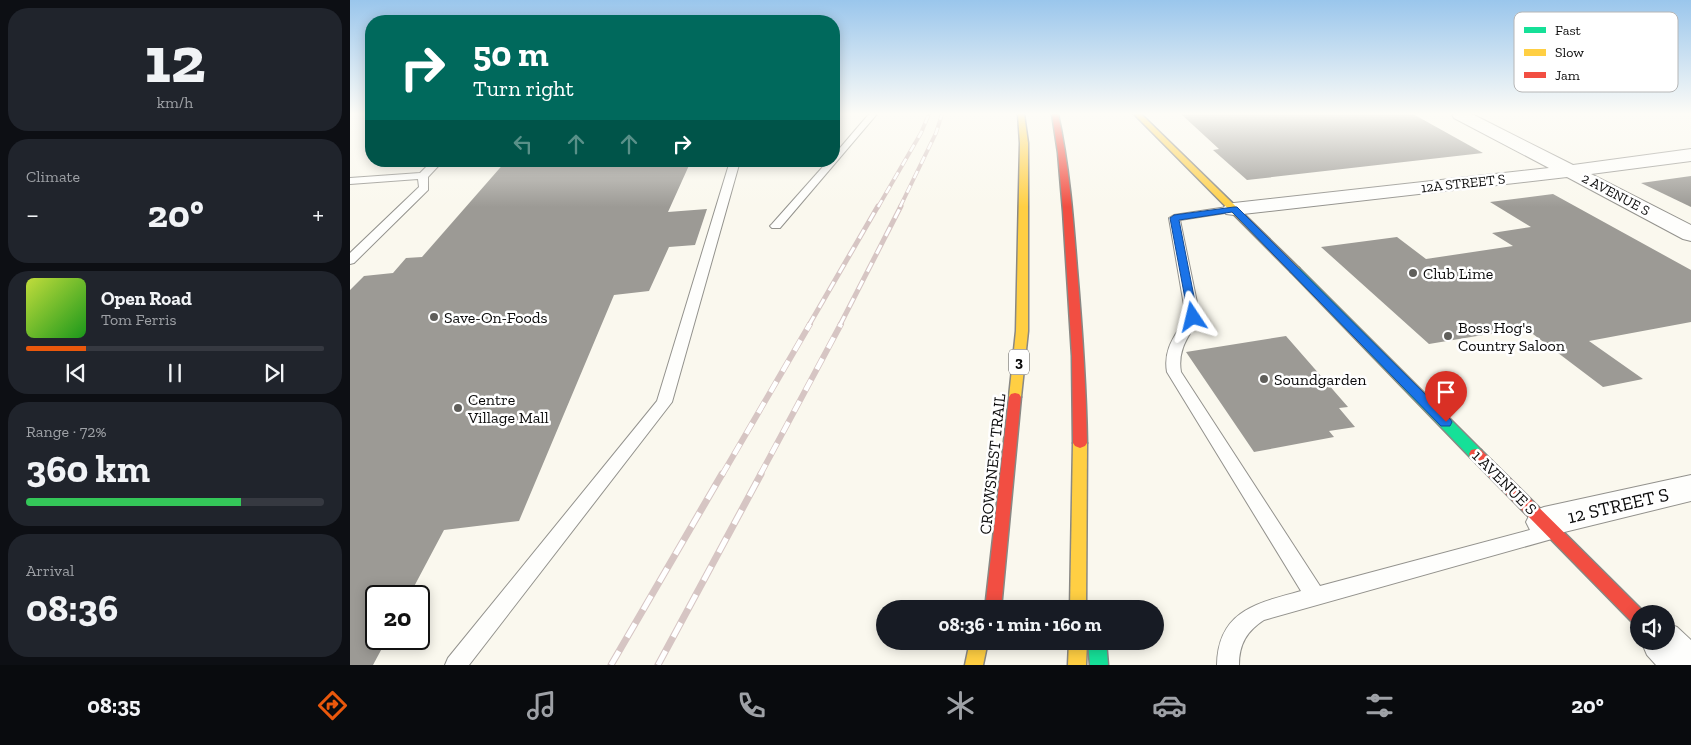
<!DOCTYPE html>
<meta charset="utf-8">
<style>
body{margin:0;font-family:"Zilla Slab",serif;background:#20242c;color:#f1f3f6;height:100vh;display:flex;flex-direction:column;font-size:19px;white-space:nowrap}
*{box-sizing:border-box;margin:0}
p{font-size:16px;color:#9ea1a6}
.icon{flex:none;width:28px;height:28px;fill:none;stroke:currentColor;stroke-width:2;stroke-linecap:round;stroke-linejoin:round}
.map{position:relative;flex:1;overflow:hidden}
.panel{display:flex;flex-direction:column;gap:8px;padding:8px;background:#0d0f14;width:350px}
.panel>*{flex:none}
.banner{position:absolute;left:15px;top:15px;width:475px;height:152px;border-radius:20px;box-shadow:0 2px 12px #0003;background:#00695c;color:#fff;overflow:hidden}
.controls{position:absolute;left:1280px;top:605px;display:grid;gap:10px}
.controls a{display:grid;place-items:center;width:45px;height:45px;border-radius:50%;background:#171b24;box-shadow:0 2px 12px #0003;font-size:25px}
.speed{position:absolute;left:15px;top:585px;display:flex;gap:10px;font-size:25px;font-weight:700;text-align:center}
.speed>*{display:grid;place-content:center;width:65px;height:65px;border-radius:50%;background:#171b24;box-shadow:0 2px 12px #0003;line-height:1}
.speed .limit{border:2px solid #111;border-radius:8px;background:#fff;color:#111}
.pin{position:absolute;display:grid;place-items:center;width:42px;height:42px;color:#fff;margin:-51px -21px;border-radius:50% 50% 50% 0;rotate:-45deg;box-shadow:0 0 5px #0007}
.pin .icon{rotate:45deg}
.me{position:absolute;width:55px;margin:-28px;rotate:350deg;stroke-linejoin:round;filter:drop-shadow(0 0 4px #0008)}
.turn{display:flex;align-items:center;gap:18px;height:105px;padding:0 25px;font-size:22px}
.turn .icon{width:65px;height:65px;stroke-width:2.5}
.turn b{display:block;font-size:35px;line-height:42px}
.lanes{display:flex;align-items:center;height:48px;padding:0 25px;background:#0003;justify-content:center;gap:25px;direction:ltr}
.lanes .off{opacity:.35}
.big{font-size:38px;font-weight:700;line-height:1.1}
.panel .card{flex:1;display:flex;flex-direction:column;justify-content:center;gap:8px;min-width:0;padding:0 18px;border-radius:20px;background:#20242c}
.panel .dial{align-items:center;gap:0}
.dial b{font-size:65px;line-height:1}
.song{display:flex;align-items:center;gap:15px}
.cover{width:60px;height:60px;border-radius:8px;background:linear-gradient(135deg,hsl(70 70% 55%),hsl(120 70% 35%))}
.played{height:5px;border-radius:2px;background:linear-gradient(90deg,#ea580c 20%,#363941 20%)}
.keys{display:flex;justify-content:space-around;direction:ltr}
.heat{display:flex;justify-content:space-between;align-items:center;font-size:28px;direction:ltr}
.charge{height:8px;border-radius:4px;background:linear-gradient(90deg,#34c759 72%,#363941 0)}
.trip{position:absolute;left:526px;top:600px;width:288px;height:50px;border-radius:25px;background:#171b24;box-shadow:0 2px 12px #0003;font-weight:700;line-height:50px;text-align:center}
.menu{display:flex;height:80px;justify-content:space-around;align-items:center;background:#090b0e;color:#9ea1a6}
.menu .icon{width:35px;height:35px}
.menu .on{color:#ea580c}
.menu b{font-size:22px;color:#f1f3f6}
main{display:flex;flex:1;min-height:0}
.map>svg:first-child{display:block}
.building{fill:#9c9a95}
.lines{fill:none;stroke-linecap:round;stroke-linejoin:round}
.lane-casing{stroke:#93928d;stroke-width:2}
.street-casing{stroke:#93928d;stroke-width:2}
.fast-casing{stroke:#898884;stroke-width:3}
.slow-casing{stroke:#898884;stroke-width:3}
.jam-casing{stroke:#898884;stroke-width:3}
.lane{fill:#fefefc;fill-rule:evenodd}
.street{fill:#fefefc;fill-rule:evenodd}
.fast{fill:#16e098;fill-rule:evenodd}
.slow{fill:#ffcf43;fill-rule:evenodd}
.jam{fill:#f24e42;fill-rule:evenodd}
.rail-far3-casing{stroke:#d6c5c3;stroke-width:4}
.rail-far2-casing{stroke:#d6c5c3;stroke-width:5}
.rail-far1-casing{stroke:#d6c5c3;stroke-width:6}
.rail-casing{stroke:#d6c5c3;stroke-width:7}
.rail-far3{stroke:#fff;stroke-width:2.5;stroke-dasharray:8;stroke-linecap:butt}
.rail-far2{stroke:#fff;stroke-width:3;stroke-dasharray:10;stroke-linecap:butt}
.rail-far1{stroke:#fff;stroke-width:4.5;stroke-dasharray:12;stroke-linecap:butt}
.rail{stroke:#fff;stroke-width:5;stroke-dasharray:16;stroke-linecap:butt}
.route{fill:#1a73e8;stroke:#114b97}
.poi-dot{fill:#5f5e5a;stroke:#fff;stroke-width:2}
.labels{text-anchor:middle;stroke-width:5;stroke-linejoin:round;paint-order:stroke}
.far-street-label{font-size:14px;fill:#0b0b0b;stroke:#fff}
.shield{fill:#fff;stroke:#545454;stroke-width:1}
.shield-label{font-size:15px;font-weight:bold;fill:#0b0b0b}
.poi-label{font-size:16px;fill:#0b0b0b;stroke:#fff;text-anchor:start}
.street-label{font-size:16px;fill:#0b0b0b;stroke:#fff}
.near-street-label{font-size:19px;fill:#0b0b0b;stroke:#fff}
.key{fill:#fff;stroke:#b6b6b6;stroke-width:1}
.key-label{font-size:14px;fill:#0b0b0b}
</style>
<main>
<section class="panel">
<div class="card dial"><b>12</b><p>km/h</p></div>
<div class="card"><p>Climate</p>
<div class="heat"><a>−</a><b class="big">20°</b><a>+</a></div>
</div>
<div class="card">
<div class="song"><i class="cover"></i><div><b>Open Road</b><p>Tom Ferris</p></div></div>
<div class="played"></div>
<div class="keys"><svg class="icon" aria-label="previous" viewBox="0 0 24 24"><path d="M18 5L8 12l10 7zM5 5v14"/></svg><svg class="icon" aria-label="pause" viewBox="0 0 24 24"><path d="M8 5v14M16 5v14"/></svg><svg class="icon" aria-label="next" viewBox="0 0 24 24"><path d="M6 5l10 7-10 7zM19 5v14"/></svg></div>
</div>
<div class="card"><p>Range · 72%</p><b class="big">360 km</b><div class="charge"></div></div>
<div class="card"><p>Arrival</p><b class="big">08:36</b></div>
</section>
<div class="map">
<svg width="1341" height="665" viewBox="0 0 1341 665">
<rect width="100%" height="100%" fill="#faf8ee"/>
<g class="building">
<path d="M831 114H1063L1133 153 897 180 863 150 869 149Z"/>
<path d="M156 161H341L318 212 357 209 345 245 319 247 299 291 264 295 169 521 94 530 59 596H26V639H37L23 665H0V290L14 276 43 273 56 258 72 257Z"/>
<path d="M1341 176V207L1291 183Z"/>
<path d="M1203 194 1341 270V322L1239 341 1293 379 1253 387 1175 328 1079 344 971 247 1047 237 1076 259 1163 246 1142 233 1181 227 1140 202Z"/>
<path d="M936 336 998 407 989 408 1005 427 979 431 984 437 904 452 836 352Z"/>
</g>
<g class="lines">
<defs>
<g id="lane">
<path d="M519 114H527L430 228H422L420 226 422 224 478 161H484V155Z"/>
<path d="M82 161H93L78 177V190L4 263 0 264V253L69 187 68 179 0 184V178L70 173Z"/>
<path d="M380 161H390L322 402 119 665H95L98 658 307 401Z"/>
<path d="M884 206 889 209 888 211 830 220 850 317C839 336 827 349 831 372L970 586 1202 524 1209 527 1211 532 1209 537 914 620C897 631 889 644 889 665H867C868 610 908 603 951 591L817 372C813 349 825 336 836 317L819 218 824 215Z"/>
</g>
<g id="street">
<path d="M1102 114H1122L1223 165 1341 149V161L1241 174 1341 225V241L1333 239 1217 177 884 215 876 214 873 209 876 204 884 203 1199 168 1104 118Z"/>
<path d="M1341 475V501L1194 537 1181 532 1176 522 1181 512 1194 507Z"/>
<path d="M1316 623 1327 627 1341 640V665H1306L1297 655 1291 641H1316Z"/>
</g>
<g id="fast">
<path d="M945 267 949 268 1131 450 1133 454 1131 458 1126 459 1121 458 941 272 940 270Z"/>
<path d="M738 641H756L758 665H740Z"/>
</g>
<g id="slow">
<path d="M668 114H674L678 143V331L671 397 669 400H661L659 397 666 331 670 143Z"/>
<path d="M784 114H791L949 268 950 270 949 272H941Z"/>
<path d="M730 438 735 440 737 443 736 609H720L723 443 725 440Z"/>
<path d="M620 641H638L633 665H615Z"/>
<path d="M719 641H737L736 665H718Z"/>
</g>
<g id="jam">
<path d="M702 114H708C719 165 723 217 727 269 732 327 736 385 737 443L735 446 730 448 725 446 723 443 722 356 713 211 708 153Z"/>
<path d="M665 393 669 394 671 397 651 609H635L659 397 661 394Z"/>
<path d="M1126 449 1131 450 1295 613 1289 614V626L1283 623 1121 458 1119 454 1121 450Z"/>
</g>
</defs>
<use href="#lane" class="lane-casing"/>
<use href="#street" class="street-casing"/>
<use href="#fast" class="fast-casing"/>
<use href="#slow" class="slow-casing"/>
<use href="#jam" class="jam-casing"/>
<use href="#lane" class="lane"/>
<use href="#street" class="street"/>
<use href="#fast" class="fast"/>
<use href="#slow" class="slow"/>
<use href="#jam" class="jam"/>
<defs>
<g id="rail-far3">
<path d="M528 207 571 133 579 114"/>
<path d="M550 207 586 133 592 114"/>
</g>
<g id="rail-far2">
<path d="M459 325 528 206"/>
<path d="M490 325 551 206"/>
</g>
<g id="rail-far1">
<path d="M372 475 460 324"/>
<path d="M410 475 491 324"/>
</g>
<g id="rail">
<path d="M261 665 372 474"/>
<path d="M308 665 411 474"/>
</g>
</defs>
<use href="#rail-far3" class="rail-far3-casing"/>
<use href="#rail-far2" class="rail-far2-casing"/>
<use href="#rail-far1" class="rail-far1-casing"/>
<use href="#rail" class="rail-casing"/>
<use href="#rail-far3" class="rail-far3"/>
<use href="#rail-far2" class="rail-far2"/>
<use href="#rail-far1" class="rail-far1"/>
<use href="#rail" class="rail"/>
</g>
<linearGradient id="sky" x2="0" y2="1"><stop stop-color="#9ac6ec"/><stop offset="0.55" stop-color="#fdfcf7"/><stop offset="1" stop-color="#fdfcf7" stop-opacity="0"/></linearGradient>
<rect width="1341" height="207" fill="url(#sky)"/>
<path class="route" d="M884 207H887L1100 419 1102 422 1100 426H1091L882 212 829 220 848 317 843 321 839 320 820 218 824 215Z"/>
<g class="poi-dot">
<circle cx="1063" cy="273" r="5"/>
<circle cx="84" cy="317" r="5"/>
<circle cx="1098" cy="336" r="5"/>
<circle cx="914" cy="379" r="5"/>
<circle cx="108" cy="408" r="5"/>
</g>
<g class="labels">
<g class="far-street-label">
<text transform="translate(1113 183) rotate(-6)" y="5">12A STREET S</text>
<text transform="translate(1266 194) rotate(28)" y="5">2 AVENUE S</text>
</g>
<rect class="shield" x="659" y="349.5" width="20" height="25" rx="4"/>
<g class="shield-label">
<text x="669" y="367">3</text>
</g>
<g class="poi-label">
<text x="1073" y="279">Club Lime</text>
<text x="94" y="323">Save-On-Foods</text>
<text x="1108" y="333">Boss Hog's<tspan x="1108" dy="18">Country Saloon</tspan></text>
<text x="924" y="385">Soundgarden</text>
<text x="118" y="405">Centre<tspan x="118" dy="18">Village Mall</tspan></text>
</g>
<g class="street-label">
<text transform="translate(642 464) rotate(-84)" y="6">CROWSNEST TRAIL</text>
<text transform="translate(1155 482) rotate(45)" y="6">1 AVENUE S</text>
</g>
<g class="near-street-label">
<text transform="translate(1268 505) rotate(-13)" y="7">12 STREET S</text>
</g>
</g>
<rect x="1164" y="12" width="164" height="80" rx="8" class="key"/>
<rect x="1174" y="27" width="22" height="6" fill="#16e098"/>
<rect x="1174" y="49" width="22" height="7" fill="#ffcf43"/>
<rect x="1174" y="72" width="22" height="6" fill="#f24e42"/>
<g class="key-label">
<text x="1205" y="35">Fast</text>
<text x="1205" y="57">Slow</text>
<text x="1205" y="80">Jam</text>
</g>
</svg>
<div class="controls">
<a><svg class="icon" aria-label="sound" viewBox="0 0 24 24"><path d="M4 9h4l5-4v14l-5-4H4zM17 9q2 3 0 6"/></svg></a>
</div>
<div class="speed"><div class="limit">20</div></div>
<div class="pin" style="left:1096px;top:422px;background:#d93025"><svg class="icon" aria-label="arrive" viewBox="0 0 24 24"><path d="M6 21V4h12l-3 4 3 4H6"/></svg></div>
<svg class="me" style="left:843px;top:317px" viewBox="-20 -20 40 40"><path d="M0-17L14 15 0 8-14 15z" fill="#1a73e8" stroke="#fff" stroke-width="4"/></svg>
<div class="trip">08:36 · 1 min · 160 m</div>
<div class="banner">
<div class="turn"><svg class="icon" aria-label="right" viewBox="0 0 24 24"><path d="M7 20v-9h11M14 6l5 5-5 5"/></svg><div><b>50 m</b>Turn right</div></div>
<div class="lanes"><svg class="icon off" aria-label="left" viewBox="0 0 24 24"><path d="M17 20v-9H6M10 6l-5 5 5 5"/></svg><svg class="icon off" aria-label="ahead" viewBox="0 0 24 24"><path d="M12 20V5M6 11l6-6 6 6"/></svg><svg class="icon off" aria-label="ahead" viewBox="0 0 24 24"><path d="M12 20V5M6 11l6-6 6 6"/></svg><svg class="icon" aria-label="right" viewBox="0 0 24 24"><path d="M7 20v-9h11M14 6l5 5-5 5"/></svg></div>
</div>
</div>
</main>
<nav class="menu">
<b>08:35</b>
<svg class="icon on" aria-label="directions" viewBox="0 0 24 24"><path d="M12 3l9 9-9 9-9-9zM9 14v-3h6M13 9l2 2-2 2"/></svg>
<svg class="icon" aria-label="music" viewBox="0 0 24 24"><path d="M9 18V5l10-2v13"/><circle cx="6" cy="18" r="3"/><circle cx="16" cy="16" r="3"/></svg>
<svg class="icon" aria-label="phone" viewBox="0 0 24 24"><path d="M5 4h4l2 5-3 2q2 4 5 5l2-3 5 2v4C11 20 4 13 5 4z"/></svg>
<svg class="icon" aria-label="climate" viewBox="0 0 24 24"><path d="M12 3v18M4 7l16 10M4 17L20 7"/></svg>
<svg class="icon" aria-label="car" viewBox="0 0 24 24"><path d="M5 17H2v-5l4-1 3-4h7l3 4 3 1v5h-3M9 17h6M6 11h13"/><circle cx="7" cy="17" r="2"/><circle cx="17" cy="17" r="2"/></svg>
<svg class="icon" aria-label="filters" viewBox="0 0 24 24"><path d="M4 7h16M4 17h16"/><circle cx="9" cy="7" r="2"/><circle cx="15" cy="17" r="2"/></svg>
<b>20°</b>
</nav>
